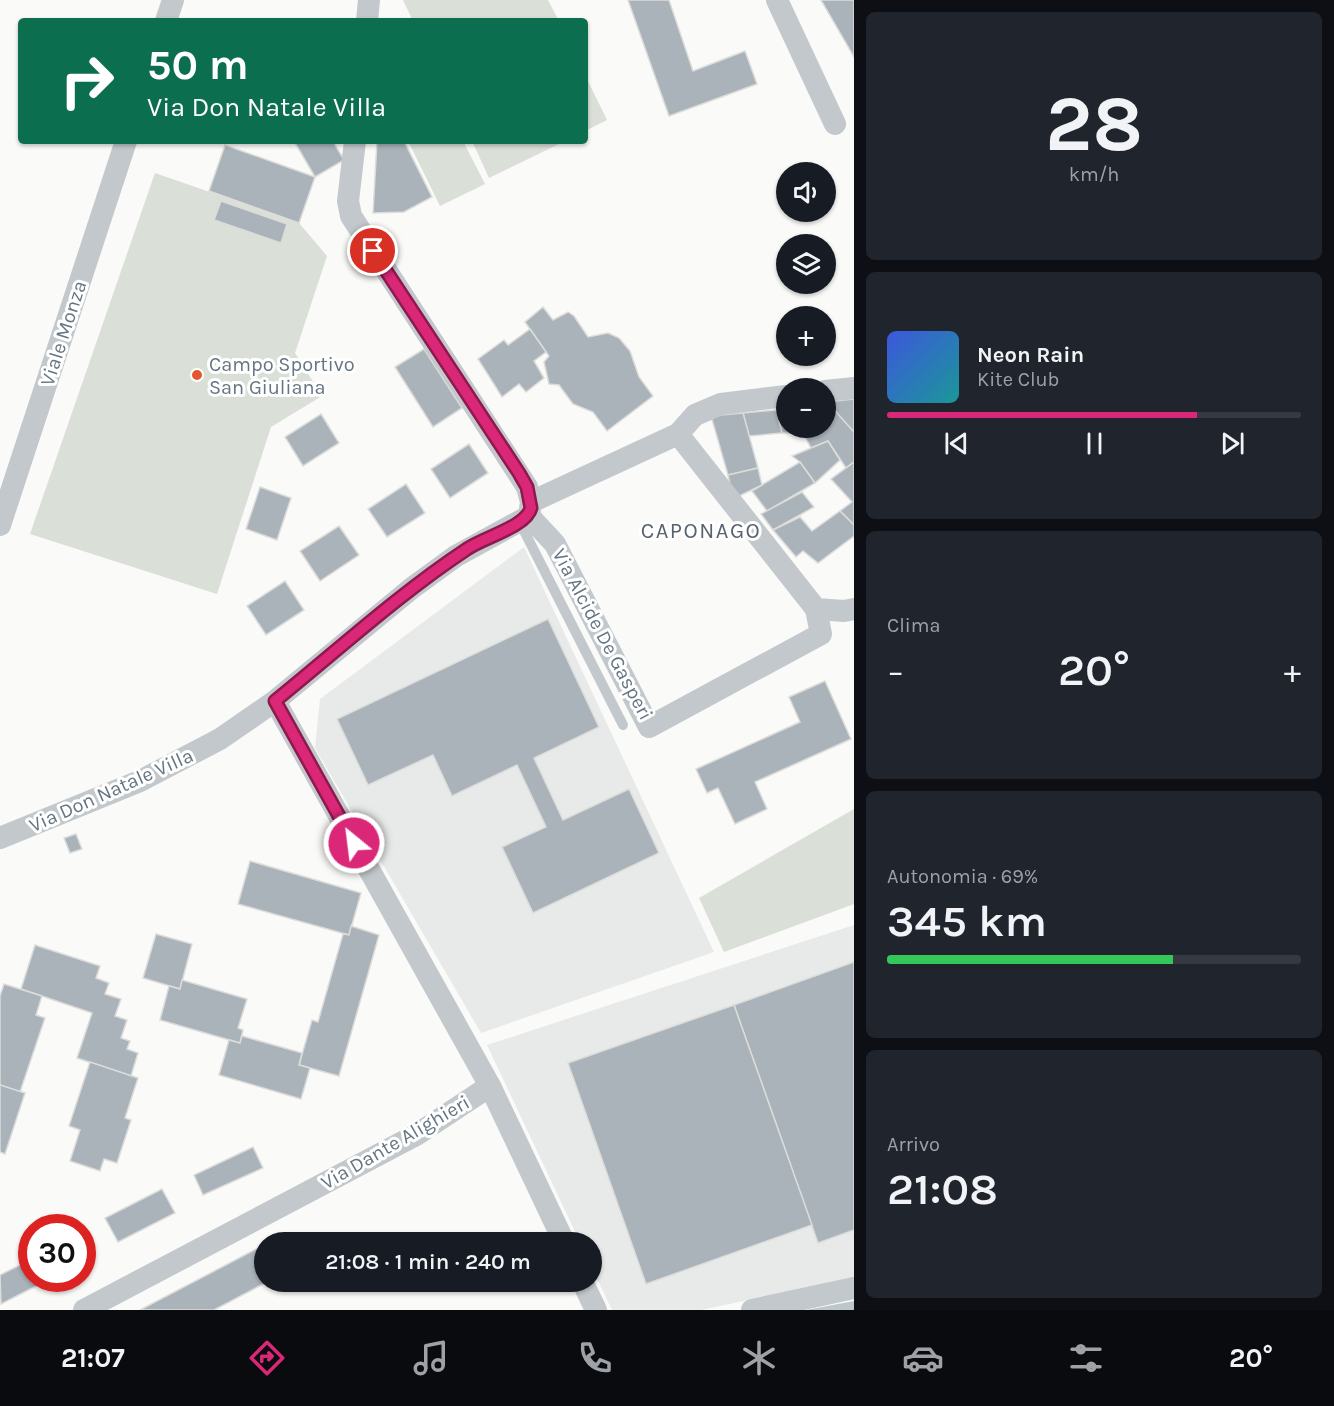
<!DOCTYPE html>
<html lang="it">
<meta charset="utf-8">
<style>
body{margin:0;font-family:Karla,sans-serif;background:#20242c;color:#f1f3f6;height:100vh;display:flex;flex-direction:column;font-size:22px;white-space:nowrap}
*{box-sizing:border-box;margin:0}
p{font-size:20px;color:#9ea1a6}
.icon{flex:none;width:33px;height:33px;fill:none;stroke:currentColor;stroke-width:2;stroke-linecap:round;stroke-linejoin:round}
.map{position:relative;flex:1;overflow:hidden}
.panel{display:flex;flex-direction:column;gap:12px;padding:12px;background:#0d0f14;width:480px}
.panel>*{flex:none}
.hud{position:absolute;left:18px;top:18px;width:570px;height:126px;border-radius:6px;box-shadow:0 2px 4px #0004;background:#0b6e4f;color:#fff;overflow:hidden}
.fabs{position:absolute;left:776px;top:162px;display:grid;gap:12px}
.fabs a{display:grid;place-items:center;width:60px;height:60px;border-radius:50%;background:#171b24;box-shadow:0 2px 4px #0004;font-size:30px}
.speed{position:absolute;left:18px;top:1214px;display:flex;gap:12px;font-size:30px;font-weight:700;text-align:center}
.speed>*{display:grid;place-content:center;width:78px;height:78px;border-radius:50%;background:#171b24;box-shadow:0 2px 4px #0004;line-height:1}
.speed .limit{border:9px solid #d22;background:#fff;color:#111}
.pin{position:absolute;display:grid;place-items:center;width:51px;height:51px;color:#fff;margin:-26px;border:3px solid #fff;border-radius:50%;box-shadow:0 2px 6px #0007}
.me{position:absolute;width:66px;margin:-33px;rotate:331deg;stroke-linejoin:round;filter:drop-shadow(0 0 4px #0008)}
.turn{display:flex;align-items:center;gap:21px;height:126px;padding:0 30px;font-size:27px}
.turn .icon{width:78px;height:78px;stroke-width:2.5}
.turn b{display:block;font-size:42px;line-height:51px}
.big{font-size:45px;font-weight:600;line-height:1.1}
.panel .tile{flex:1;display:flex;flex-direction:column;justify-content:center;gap:9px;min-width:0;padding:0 21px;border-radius:9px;background:#20242c}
.panel .dial{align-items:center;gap:0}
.dial b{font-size:78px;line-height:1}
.song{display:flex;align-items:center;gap:18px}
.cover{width:72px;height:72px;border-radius:9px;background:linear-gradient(135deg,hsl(230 70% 55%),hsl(180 70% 35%))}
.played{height:6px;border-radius:3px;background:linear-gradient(90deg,#db2777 75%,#363941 75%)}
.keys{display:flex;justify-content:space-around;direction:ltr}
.heat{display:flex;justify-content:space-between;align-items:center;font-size:33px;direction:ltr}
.charge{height:9px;border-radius:4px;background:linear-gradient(90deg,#34c759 69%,#363941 0)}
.trip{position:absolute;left:254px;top:1232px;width:348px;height:60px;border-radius:30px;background:#171b24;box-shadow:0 2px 4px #0004;font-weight:600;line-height:60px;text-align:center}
.menu{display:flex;height:96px;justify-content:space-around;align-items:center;background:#090b0e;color:#9ea1a6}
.menu .icon{width:42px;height:42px}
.menu .current{color:#db2777}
.menu b{font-size:27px;color:#f1f3f6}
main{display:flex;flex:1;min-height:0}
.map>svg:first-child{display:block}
.built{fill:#e8e9e9}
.green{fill:#dadfd7}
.water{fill:#bbc7cb}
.building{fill:#aab3b9;stroke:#dcdcda;stroke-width:1.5}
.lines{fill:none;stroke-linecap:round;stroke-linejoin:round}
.lane{stroke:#c3c8cc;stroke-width:10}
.street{stroke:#c3c8cc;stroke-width:22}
.route-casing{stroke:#8e194d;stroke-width:15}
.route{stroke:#db2777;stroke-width:10}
.poi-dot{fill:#e4572e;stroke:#fff;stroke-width:2}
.labels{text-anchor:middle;stroke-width:6;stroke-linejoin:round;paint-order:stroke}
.street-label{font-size:20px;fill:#657683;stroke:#fff}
.poi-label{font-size:20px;fill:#657683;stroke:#fff;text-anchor:start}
.quarter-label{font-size:22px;letter-spacing:1.5px;fill:#57646e;stroke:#fff}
</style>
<main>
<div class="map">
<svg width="854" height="1310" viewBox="0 0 854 1310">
<rect width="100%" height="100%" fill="#fafaf8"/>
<g class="built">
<path d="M524 547 714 952 481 1033 315 748 320 699Z"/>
<path d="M854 925V1278L701 1310H612L591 1266V1242H580L487 1045Z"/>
</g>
<g class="green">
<path d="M403 0H548L559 21H413Z"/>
<path d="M585 75 607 120 585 131Z"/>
<path d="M408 141H463L485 184 440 206Z"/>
<path d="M472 141H565L489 178Z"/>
<path d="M155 173 299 223 327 256 295 353 322 396 271 427 217 594 30 534Z"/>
<path d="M854 809V904L724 952 699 898Z"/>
</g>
<path class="water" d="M854 1301V1310H806Z"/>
<g class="building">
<path d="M628 0H669L693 71 745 51 757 84 669 116Z"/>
<path d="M821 0H854V57Z"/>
<path d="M294 141H333L344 160 315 177Z"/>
<path d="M377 141H404L432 197 404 212 373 213Z"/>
<path d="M225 145 315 177 299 223 209 191Z"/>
<path d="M221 201 287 224 281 243 214 220Z"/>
<path d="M543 307 553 320 568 312 574 316 588 337 608 333 619 338 630 351 639 377 653 396 607 431 593 412 573 404 559 385 549 384 544 362 549 356 525 322Z"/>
<path d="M530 329 546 352 534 361 544 378 526 392 519 384 502 397 478 359 504 340 508 345Z"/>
<path d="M424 349 462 408 433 427 395 367Z"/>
<path d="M854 399V432L827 402Z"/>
<path d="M825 402H827L854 432V462L846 468 828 441 811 448 803 433 815 428H825Z"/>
<path d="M786 409V428H816L803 433H782L776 410Z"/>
<path d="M776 410 782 433 749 436 743 413Z"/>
<path d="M743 413 758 468 728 475 711 416Z"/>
<path d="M321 414 339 443 303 466 285 437Z"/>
<path d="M828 441 840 460 815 483 800 462 792 456Z"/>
<path d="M469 444 488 473 450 498 431 469Z"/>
<path d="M800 462 815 483 767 511 752 491Z"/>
<path d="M854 462V525L840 511 852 502 831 479Z"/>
<path d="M758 468 762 485 733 499 728 475Z"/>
<path d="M406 484 425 513 387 537 368 509Z"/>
<path d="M260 487 291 498 277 540 246 529Z"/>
<path d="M802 492 814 507 773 530 761 514Z"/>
<path d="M840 511 854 525V536L818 563 803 551 796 557 773 530 800 517 812 531Z"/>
<path d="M339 526 359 555 320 581 300 551Z"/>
<path d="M285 581 304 610 266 635 247 606Z"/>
<path d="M548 619 599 727 534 758 563 820 629 789 659 853 533 913 502 847 546 827 517 765 452 796 433 755 368 785 337 719Z"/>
<path d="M825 681 851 739 755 782 767 809 735 824 718 788 707 793 696 769 800 722 789 697Z"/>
<path d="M76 834 82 849 70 853 64 838Z"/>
<path d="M250 861 361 893 349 935 238 904Z"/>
<path d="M351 926 379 935 339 1076 299 1065 312 1020 318 1022 343 934 349 935Z"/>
<path d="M156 934 192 944 180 989 143 978Z"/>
<path d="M35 945 100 966 96 978 109 983 105 994 121 999 115 1016 127 1020 121 1038 130 1041 127 1049 138 1053 131 1076 77 1058 92 1013 21 989Z"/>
<path d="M854 962V1230L818 1243 734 1005Z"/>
<path d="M182 980 247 999 238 1028 243 1030 240 1043 160 1020 169 986 180 989Z"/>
<path d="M4 984 42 996 36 1015 45 1018 20 1092 0 1085V996Z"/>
<path d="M734 1005 812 1225 646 1284 568 1063Z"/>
<path d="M242 1036 302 1053 299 1065 310 1068 301 1099 219 1075 229 1040 240 1043Z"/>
<path d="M90 1062 138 1078 125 1118 131 1120 117 1163 104 1159 100 1171 70 1161 80 1130 69 1126Z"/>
<path d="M0 1085 25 1093 5 1154 0 1152Z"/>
<path d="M253 1147 263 1168 203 1195 194 1175Z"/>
<path d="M162 1189 175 1213 118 1242 105 1218Z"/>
<path d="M287 1233 291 1242H270Z"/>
<path d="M82 1243 91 1259 82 1263Z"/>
<path d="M264 1245V1281H269L214 1310H140Z"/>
<path d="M32 1259V1278H52L1 1304 0 1275Z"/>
</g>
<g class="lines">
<path class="lane" d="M520 523 623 725"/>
<g class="street">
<path d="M777 0 835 124"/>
<path d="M166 21 173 0"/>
<path d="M367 21 369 0"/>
<path d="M825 391 854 388"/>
<path d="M678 434 816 609 844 611 854 609"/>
<path d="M531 502 678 434 695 415 721 404 786 396"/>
<path d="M529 516 555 544 649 727 821 634 816 609"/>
<path d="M0 525 126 141"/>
<path d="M0 838 140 781 220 739 275 701 412 588 456 556 529 516 531 502 527 487 351 216 348 201 355 141"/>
<path d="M490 1086 564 1242"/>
<path d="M582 1281 596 1310"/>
<path d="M84 1310 416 1135 490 1086 275 701"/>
<path d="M752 1310 854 1288"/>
</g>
</g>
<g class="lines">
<defs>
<path id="route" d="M354 843 275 701C338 650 399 594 467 549 484 537 526 527 531 508L527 487 519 473 373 251"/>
</defs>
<use href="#route" class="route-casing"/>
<use href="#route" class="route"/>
</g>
<circle class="poi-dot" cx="197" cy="375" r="6"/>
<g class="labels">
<g class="street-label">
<text transform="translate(63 333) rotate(-72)" y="7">Viale Monza</text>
<text transform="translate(603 634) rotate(62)" y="7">Via Alcide De Gasperi</text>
<text transform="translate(111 790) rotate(-24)" y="7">Via Don Natale Villa</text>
<text transform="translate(395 1142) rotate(-30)" y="7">Via Dante Alighieri</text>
</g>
<g class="poi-label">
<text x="209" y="371">Campo Sportivo<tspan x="209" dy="23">San Giuliana</tspan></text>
</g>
<g class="quarter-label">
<text x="701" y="538">CAPONAGO</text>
</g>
</g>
</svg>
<div class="fabs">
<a><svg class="icon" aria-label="sound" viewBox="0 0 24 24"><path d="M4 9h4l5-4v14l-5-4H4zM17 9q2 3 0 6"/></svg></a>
<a><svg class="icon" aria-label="layers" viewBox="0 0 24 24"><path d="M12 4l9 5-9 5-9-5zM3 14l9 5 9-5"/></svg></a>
<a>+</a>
<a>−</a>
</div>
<div class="speed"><div class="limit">30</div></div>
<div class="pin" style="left:373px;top:251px;background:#d93025"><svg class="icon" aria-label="arrive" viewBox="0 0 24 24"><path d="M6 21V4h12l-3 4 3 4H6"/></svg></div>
<svg class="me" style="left:354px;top:843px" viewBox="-20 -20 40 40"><circle r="17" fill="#db2777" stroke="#fff" stroke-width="3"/><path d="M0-11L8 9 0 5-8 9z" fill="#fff"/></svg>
<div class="trip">21:08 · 1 min · 240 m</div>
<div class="hud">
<div class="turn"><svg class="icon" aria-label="right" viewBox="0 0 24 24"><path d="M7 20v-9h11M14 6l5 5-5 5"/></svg><div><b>50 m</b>Via Don Natale Villa</div></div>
</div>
</div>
<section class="panel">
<div class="tile dial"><b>28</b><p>km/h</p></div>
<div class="tile">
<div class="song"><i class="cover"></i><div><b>Neon Rain</b><p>Kite Club</p></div></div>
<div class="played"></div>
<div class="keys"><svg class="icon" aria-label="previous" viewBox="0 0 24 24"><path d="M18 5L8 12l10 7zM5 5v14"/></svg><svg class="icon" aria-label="pause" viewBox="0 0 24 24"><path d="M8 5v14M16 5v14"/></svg><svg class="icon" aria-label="next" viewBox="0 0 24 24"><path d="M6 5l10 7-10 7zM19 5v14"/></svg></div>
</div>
<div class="tile"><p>Clima</p>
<div class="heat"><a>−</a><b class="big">20°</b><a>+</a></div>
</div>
<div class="tile"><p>Autonomia · 69%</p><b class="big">345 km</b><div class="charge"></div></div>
<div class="tile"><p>Arrivo</p><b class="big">21:08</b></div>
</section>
</main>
<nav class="menu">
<b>21:07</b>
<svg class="icon current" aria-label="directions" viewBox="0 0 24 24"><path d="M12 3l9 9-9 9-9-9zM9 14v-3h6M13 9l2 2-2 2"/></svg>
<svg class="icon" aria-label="music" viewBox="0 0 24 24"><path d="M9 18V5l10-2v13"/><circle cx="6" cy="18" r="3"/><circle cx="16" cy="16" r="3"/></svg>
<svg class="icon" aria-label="phone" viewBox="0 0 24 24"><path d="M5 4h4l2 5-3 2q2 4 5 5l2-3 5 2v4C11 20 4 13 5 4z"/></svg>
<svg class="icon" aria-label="climate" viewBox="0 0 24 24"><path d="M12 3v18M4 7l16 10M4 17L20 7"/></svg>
<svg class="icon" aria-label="car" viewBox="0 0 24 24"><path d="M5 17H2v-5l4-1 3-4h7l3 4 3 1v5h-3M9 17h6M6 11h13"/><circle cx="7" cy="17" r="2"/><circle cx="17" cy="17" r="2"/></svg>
<svg class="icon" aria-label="filters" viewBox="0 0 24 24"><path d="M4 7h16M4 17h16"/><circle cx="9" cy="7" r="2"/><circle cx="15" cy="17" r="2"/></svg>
<b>20°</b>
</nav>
